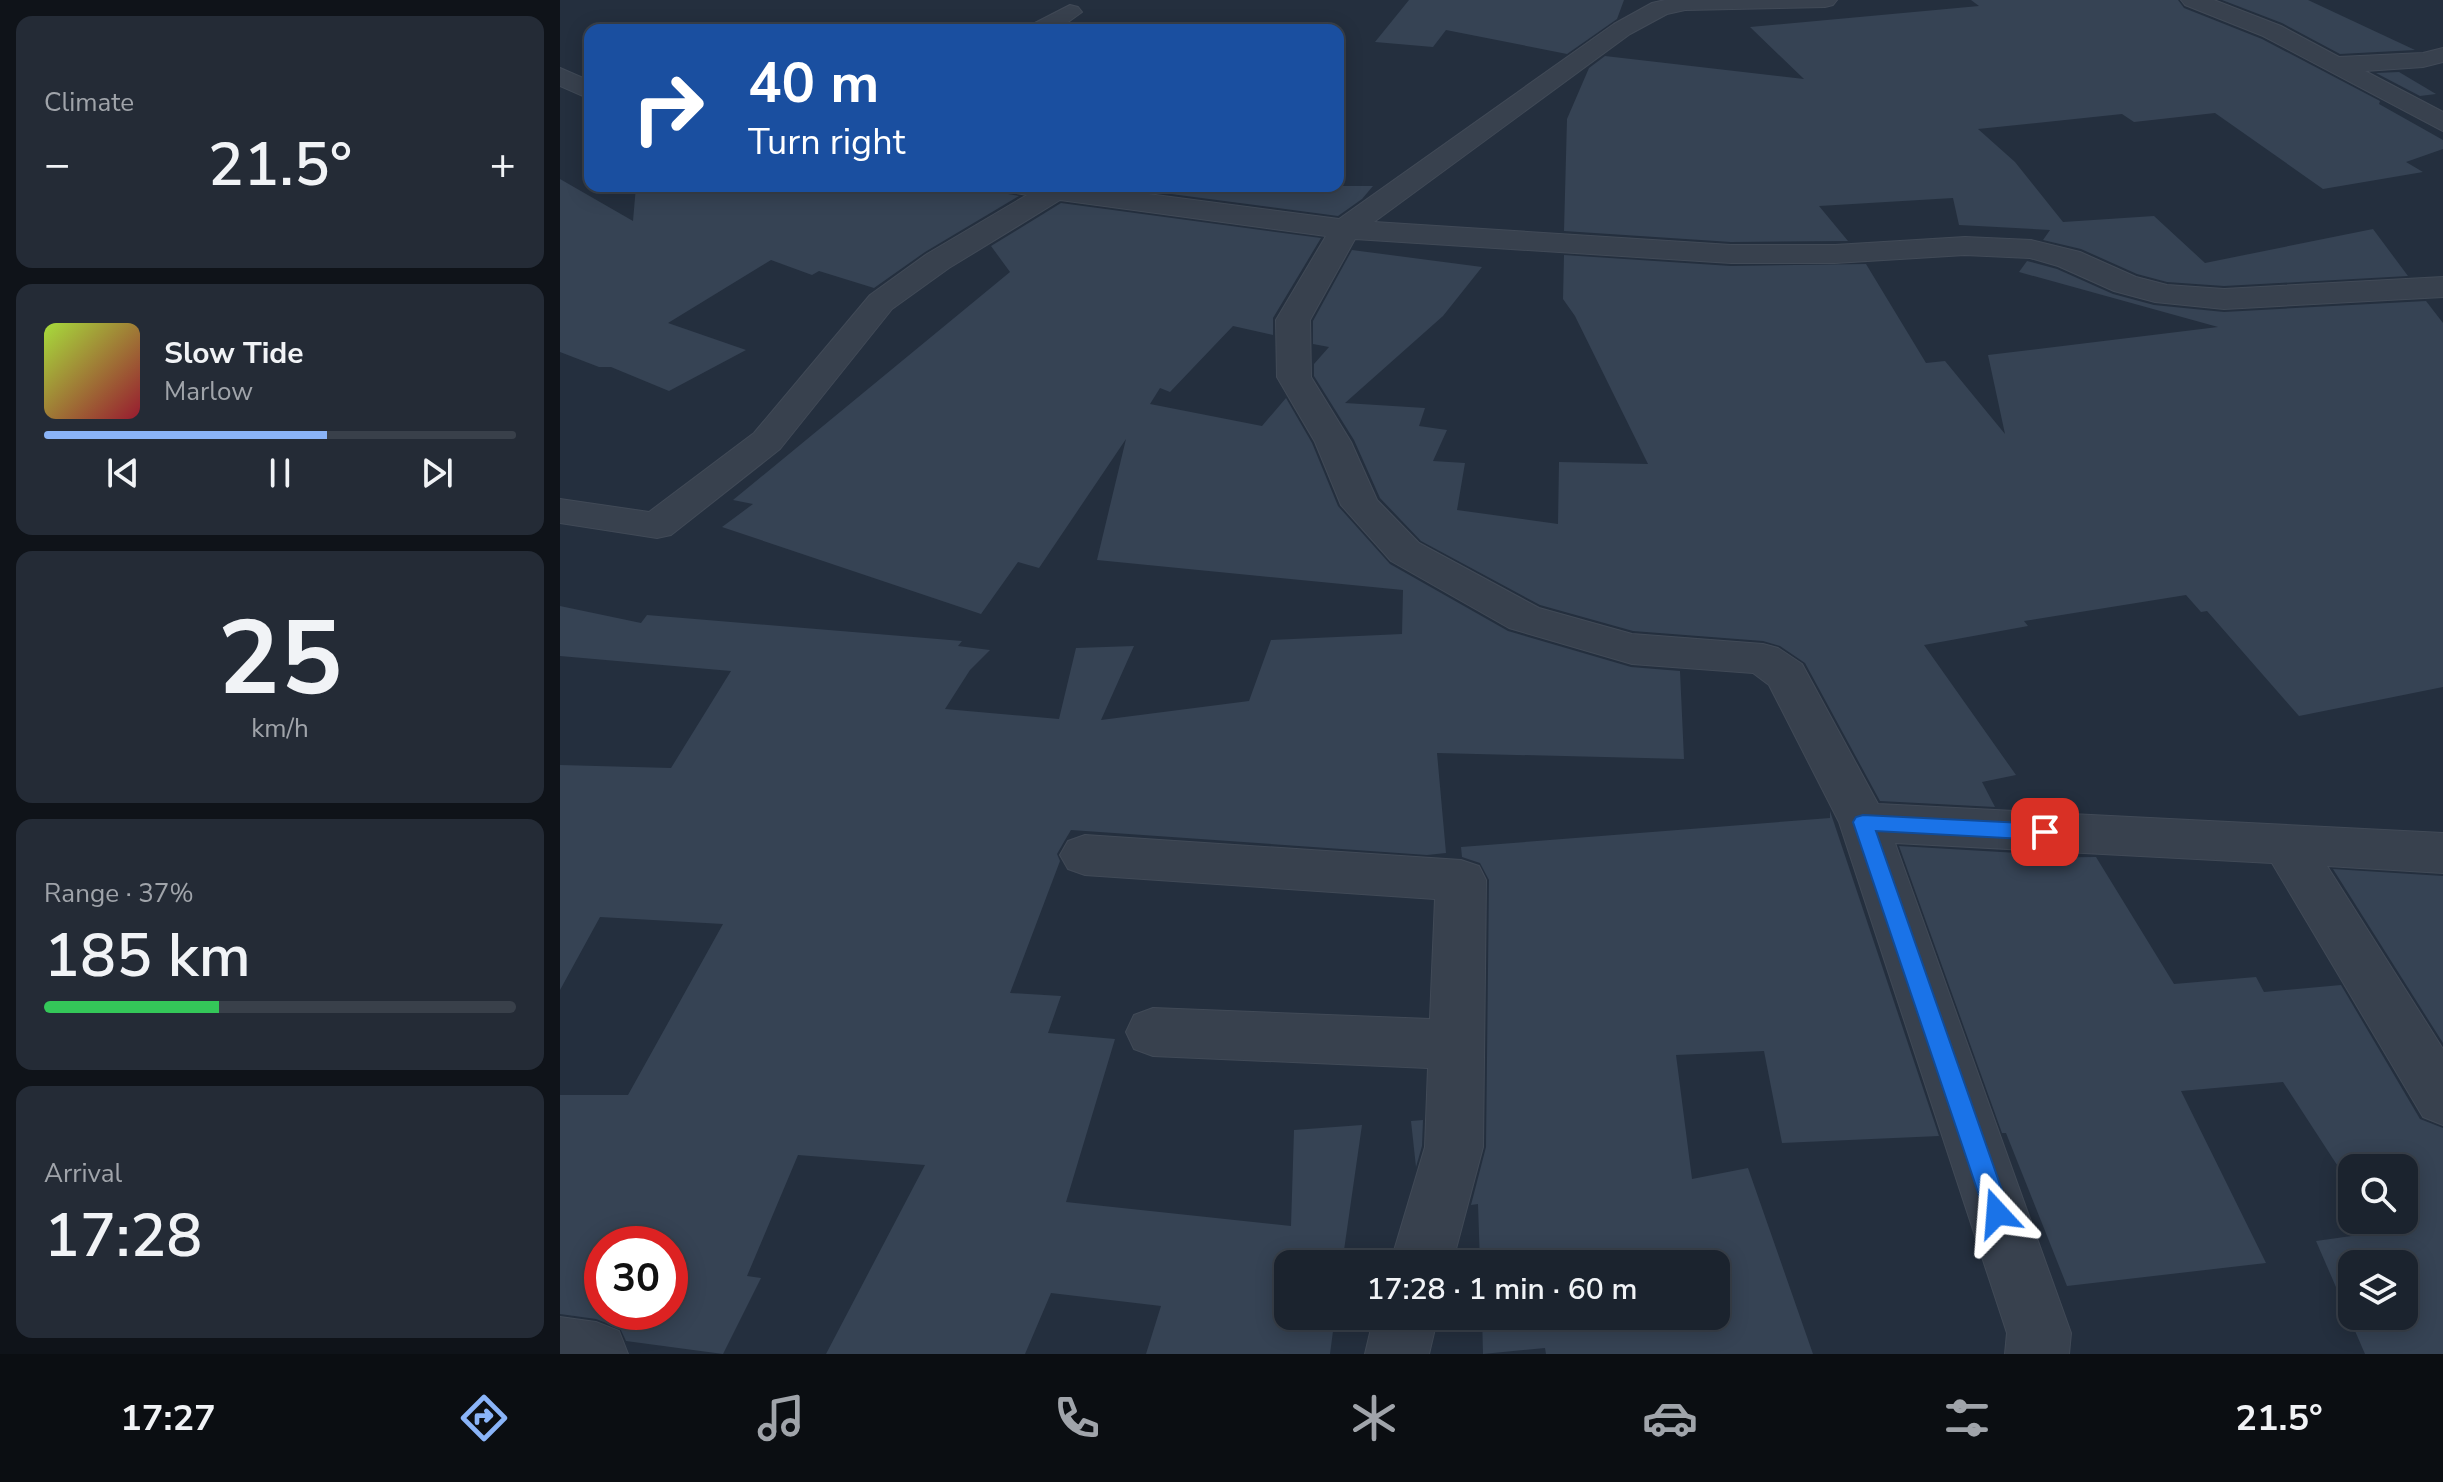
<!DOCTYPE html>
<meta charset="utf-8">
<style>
body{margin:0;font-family:"Nunito Sans",sans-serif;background:#242b36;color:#f1f3f6;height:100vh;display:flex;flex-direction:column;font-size:30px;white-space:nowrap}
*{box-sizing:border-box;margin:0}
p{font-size:26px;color:#a0a4aa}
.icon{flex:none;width:44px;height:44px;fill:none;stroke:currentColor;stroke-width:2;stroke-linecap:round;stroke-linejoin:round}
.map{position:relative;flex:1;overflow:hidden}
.side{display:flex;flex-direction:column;gap:16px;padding:16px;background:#0f1319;width:560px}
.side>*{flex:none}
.guide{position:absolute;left:24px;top:24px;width:760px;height:168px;border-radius:16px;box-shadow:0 4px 20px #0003,0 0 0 2px #39404a;background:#1a4fa0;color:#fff;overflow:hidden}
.tools{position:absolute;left:1778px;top:1154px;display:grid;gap:16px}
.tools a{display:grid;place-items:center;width:80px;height:80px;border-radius:16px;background:#1b232e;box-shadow:0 4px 20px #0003,0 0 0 2px #39404a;font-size:40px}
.speed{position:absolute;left:24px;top:1226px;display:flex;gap:16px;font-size:40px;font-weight:700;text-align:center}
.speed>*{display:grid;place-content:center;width:104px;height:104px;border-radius:50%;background:#1b232e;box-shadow:0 4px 20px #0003,0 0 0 2px #39404a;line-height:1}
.speed .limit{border:12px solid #d22;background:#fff;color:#111}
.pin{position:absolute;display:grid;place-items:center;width:68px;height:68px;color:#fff;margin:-34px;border-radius:16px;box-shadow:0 4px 12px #0006}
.me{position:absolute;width:88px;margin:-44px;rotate:341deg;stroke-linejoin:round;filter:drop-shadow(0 0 6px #0008)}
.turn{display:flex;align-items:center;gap:28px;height:168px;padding:0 32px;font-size:36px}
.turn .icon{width:104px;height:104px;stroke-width:2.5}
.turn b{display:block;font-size:56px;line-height:68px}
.big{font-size:60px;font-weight:600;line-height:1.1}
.side .tile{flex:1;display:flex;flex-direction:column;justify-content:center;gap:12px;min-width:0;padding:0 28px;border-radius:16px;background:#242b36}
.side .dial{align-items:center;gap:0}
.dial b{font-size:104px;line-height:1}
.song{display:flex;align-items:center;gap:24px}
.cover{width:96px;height:96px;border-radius:12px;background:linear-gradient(135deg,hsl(80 70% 55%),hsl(350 70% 35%))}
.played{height:8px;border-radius:4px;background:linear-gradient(90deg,#8ab4f8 60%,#39404a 60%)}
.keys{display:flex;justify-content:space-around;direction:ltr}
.heat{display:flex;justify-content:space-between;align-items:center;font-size:44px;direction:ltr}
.charge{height:12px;border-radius:6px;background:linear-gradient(90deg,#34c759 37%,#39404a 0)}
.trip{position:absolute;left:714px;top:1250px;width:456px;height:80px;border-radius:16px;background:#1b232e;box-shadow:0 4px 20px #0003,0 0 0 2px #39404a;font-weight:600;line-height:80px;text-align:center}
.tabs{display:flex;height:128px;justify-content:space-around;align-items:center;background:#0b0e12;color:#a0a4aa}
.tabs .icon{width:56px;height:56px}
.tabs .active{color:#8ab4f8}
.tabs b{font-size:36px;color:#f1f3f6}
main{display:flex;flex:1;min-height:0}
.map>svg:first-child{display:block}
.building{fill:#364354;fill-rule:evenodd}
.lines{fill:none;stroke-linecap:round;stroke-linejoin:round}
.street-casing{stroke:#414a57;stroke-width:2}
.street{fill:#38414e;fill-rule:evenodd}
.route{fill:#1a73e8;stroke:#114b97;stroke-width:2}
</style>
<main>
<section class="side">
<div class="tile"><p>Climate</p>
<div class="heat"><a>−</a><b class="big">21.5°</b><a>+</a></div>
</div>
<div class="tile">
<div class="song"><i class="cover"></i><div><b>Slow Tide</b><p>Marlow</p></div></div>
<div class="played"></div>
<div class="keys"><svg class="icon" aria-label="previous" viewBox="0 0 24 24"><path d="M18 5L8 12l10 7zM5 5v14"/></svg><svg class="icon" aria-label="pause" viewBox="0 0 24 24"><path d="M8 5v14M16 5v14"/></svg><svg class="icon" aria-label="next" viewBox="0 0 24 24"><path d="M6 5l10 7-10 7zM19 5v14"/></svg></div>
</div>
<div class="tile dial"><b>25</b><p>km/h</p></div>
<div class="tile"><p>Range · 37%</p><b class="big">185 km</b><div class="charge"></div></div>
<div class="tile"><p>Arrival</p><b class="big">17:28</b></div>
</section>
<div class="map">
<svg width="1883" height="1354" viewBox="0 0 1883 1354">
<rect width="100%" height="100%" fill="#242f3e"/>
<g class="building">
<path d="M849 0H1064L1057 19 1007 54 886 30 873 47 815 42Z"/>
<path d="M1411 0H1618L1624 8 1702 39 1820 101 1819 104 1883 140V149L1846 162 1863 172 1763 189 1655 113 1574 122 1562 114 1418 129 1455 162 1503 222 1594 216 1645 263 1813 229 1848 276 1664 286 1607 282 1577 274 1521 249 1483 240 1490 230 1399 225 1393 198 1259 206 1288 241 1171 242 1004 231 1007 119 1029 68 1045 56 1244 79 1190 27 1419 6Z"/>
<path d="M1662 0H1748L1855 50 1780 54 1722 23Z"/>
<path d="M1839 72 1876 94 1860 96 1816 73Z"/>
<path d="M0 179 73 221 76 186H444L448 194 459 196 365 252 314 288 259 271 252 275 211 260 108 323 186 350 109 391 51 367H39L0 352Z"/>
<path d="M550 186H813L802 199 778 216Z"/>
<path d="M501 203 761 238 713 318V335L673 326 610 392 600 388 590 404 702 426 726 398 752 443 778 506 830 564 948 631 1071 667 1120 671 1124 759 877 753 886 853 867 855 511 830 505 840 497 854 500 861 450 993 501 996 488 1033 555 1039 506 1202 731 1226 734 1130 802 1125 782 1264H728V1316H775L770 1354H586L601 1306 491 1293 465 1354H266L365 1165 238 1155 187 1276 201 1278 163 1354 66 1341 60 1328 36 1319 0 1314V1095H68L163 924 40 917 0 990V765L111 768 171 671 0 656V606L81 623 87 615 402 641 398 646 430 650 410 670 385 709 499 719 516 648 574 646 541 720 689 701 711 640 842 634 843 590 537 560 566 439 479 568 458 562 421 614 162 527 193 504 173 500 450 272 431 246ZM42 1244H110V1312H42Z"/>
<path d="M792 250 922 267 883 316 785 403 865 408 859 426 887 430 873 461 905 463 897 510 998 524 999 462 1088 464 1015 316 1003 299 1004 255 1171 266 1306 264 1366 363 1385 361 1445 434 1428 355 1658 327 1459 272 1467 261 1497 269 1553 294 1594 305 1664 312 1866 301 1883 323V687L1739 716 1647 611 1641 612 1626 595 1464 621 1468 626 1364 645 1456 775 1422 782 1435 807 1320 801 1245 663 1220 646 1203 641 1073 631 980 605 861 541 820 498 794 440 754 376V364L769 347 753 344V321Z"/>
<path d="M1270 811 1379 1136 1222 1143 1204 1051 1116 1055 1132 1179 1188 1168 1253 1354H986L985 1348 923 1354 922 1316H1156V1264H920L918 1204 911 1205 926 1147 929 880 920 863 902 857 901 847 1270 818Z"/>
<path d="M1339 846 1458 853 1461 858 1536 857 1614 984 1696 977 1704 992 1781 985 1860 1119 1883 1128V1354H1805L1756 1241 1820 1232 1813 1220H1844V1168H1792V1188L1723 1082 1621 1091 1706 1263 1507 1286 1446 1133H1442ZM1792 1264H1844V1316H1792Z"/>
<path d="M1773 869 1883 876V1043Z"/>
<path d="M863 1120 862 1146 856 1167 851 1121Z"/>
</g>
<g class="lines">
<defs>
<g id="street">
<path d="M1105 0H1277L1273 5 1265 7 1125 10 1107 14 1070 34 814 222 1171 245H1275L1405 237 1471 240 1520 252 1576 277 1607 285 1664 289 1883 277V297L1664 309 1595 302 1554 291 1498 266 1470 258 1405 255 1275 263H1171L795 239 750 320 751 377 791 442 817 500 859 543 979 608 1072 634 1203 644 1218 648 1242 664 1318 804 1883 833V873L1767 866 1883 1049V1125L1863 1117 1712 863 1335 843 1511 1333 1509 1354H1445L1447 1333 1279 822 1209 685 1193 673 1072 664 949 628 831 561 781 505 755 442 717 377 716 320 766 236 500 200 389 268 332 309 220 449 111 535 97 538 0 523V499L89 512 194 433 310 295 367 254 467 195 451 192 447 186H527L779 219 1054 24 1092 3Z"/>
<path d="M1621 0H1654L1721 26 1779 57 1863 53 1883 48V62L1863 67 1805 71 1883 112V131L1703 36 1625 5Z"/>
<path d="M510 5 518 7 522 12 497 30H468L471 25Z"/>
<path d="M0 68 30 81V99L0 86Z"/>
<path d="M525 835 901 860 919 866 926 880 923 1147 892 1264H830L865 1147 868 1068 593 1056 574 1049 566 1032 574 1015 593 1008 870 1019 875 899 525 875 508 869 500 855 508 841Z"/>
<path d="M814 1316H878L869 1354H805Z"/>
<path d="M0 1317 36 1322 59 1331 68 1354H0Z"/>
</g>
</defs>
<use href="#street" class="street-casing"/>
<use href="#street" class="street"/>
</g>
<path class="route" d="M1303 815 1485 824 1492 827 1495 832 1492 838 1485 840 1316 831 1450 1213 1446 1222 1437 1225 1429 1222 1425 1213 1293 822 1296 817Z"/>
</svg>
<div class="tools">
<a><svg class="icon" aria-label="search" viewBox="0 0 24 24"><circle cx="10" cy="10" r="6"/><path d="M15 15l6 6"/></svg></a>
<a><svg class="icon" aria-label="layers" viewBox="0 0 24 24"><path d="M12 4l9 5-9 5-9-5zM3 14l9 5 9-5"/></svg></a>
</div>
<div class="speed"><div class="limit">30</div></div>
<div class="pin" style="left:1485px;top:832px;background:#d93025"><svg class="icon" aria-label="arrive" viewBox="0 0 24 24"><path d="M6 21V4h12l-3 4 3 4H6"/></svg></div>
<svg class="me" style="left:1437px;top:1213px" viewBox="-20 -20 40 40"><path d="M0-17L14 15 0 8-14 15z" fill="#1a73e8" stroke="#fff" stroke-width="4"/></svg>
<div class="trip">17:28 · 1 min · 60 m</div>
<div class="guide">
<div class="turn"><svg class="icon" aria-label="right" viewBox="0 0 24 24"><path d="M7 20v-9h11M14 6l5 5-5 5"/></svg><div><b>40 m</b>Turn right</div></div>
</div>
</div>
</main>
<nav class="tabs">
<b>17:27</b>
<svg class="icon active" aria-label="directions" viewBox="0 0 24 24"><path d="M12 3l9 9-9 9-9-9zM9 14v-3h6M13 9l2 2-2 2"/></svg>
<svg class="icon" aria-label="music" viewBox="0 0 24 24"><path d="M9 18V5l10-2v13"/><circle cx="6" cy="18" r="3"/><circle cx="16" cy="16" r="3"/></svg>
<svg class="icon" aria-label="phone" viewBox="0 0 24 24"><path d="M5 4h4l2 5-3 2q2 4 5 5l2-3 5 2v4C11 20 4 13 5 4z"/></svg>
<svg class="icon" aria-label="climate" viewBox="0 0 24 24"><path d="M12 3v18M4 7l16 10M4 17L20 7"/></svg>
<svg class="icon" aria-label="car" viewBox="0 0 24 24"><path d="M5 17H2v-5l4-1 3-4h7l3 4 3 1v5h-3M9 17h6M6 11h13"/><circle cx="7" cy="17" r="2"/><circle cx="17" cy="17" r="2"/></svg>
<svg class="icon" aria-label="filters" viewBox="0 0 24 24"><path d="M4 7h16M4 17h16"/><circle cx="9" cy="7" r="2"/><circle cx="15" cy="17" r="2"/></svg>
<b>21.5°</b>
</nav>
